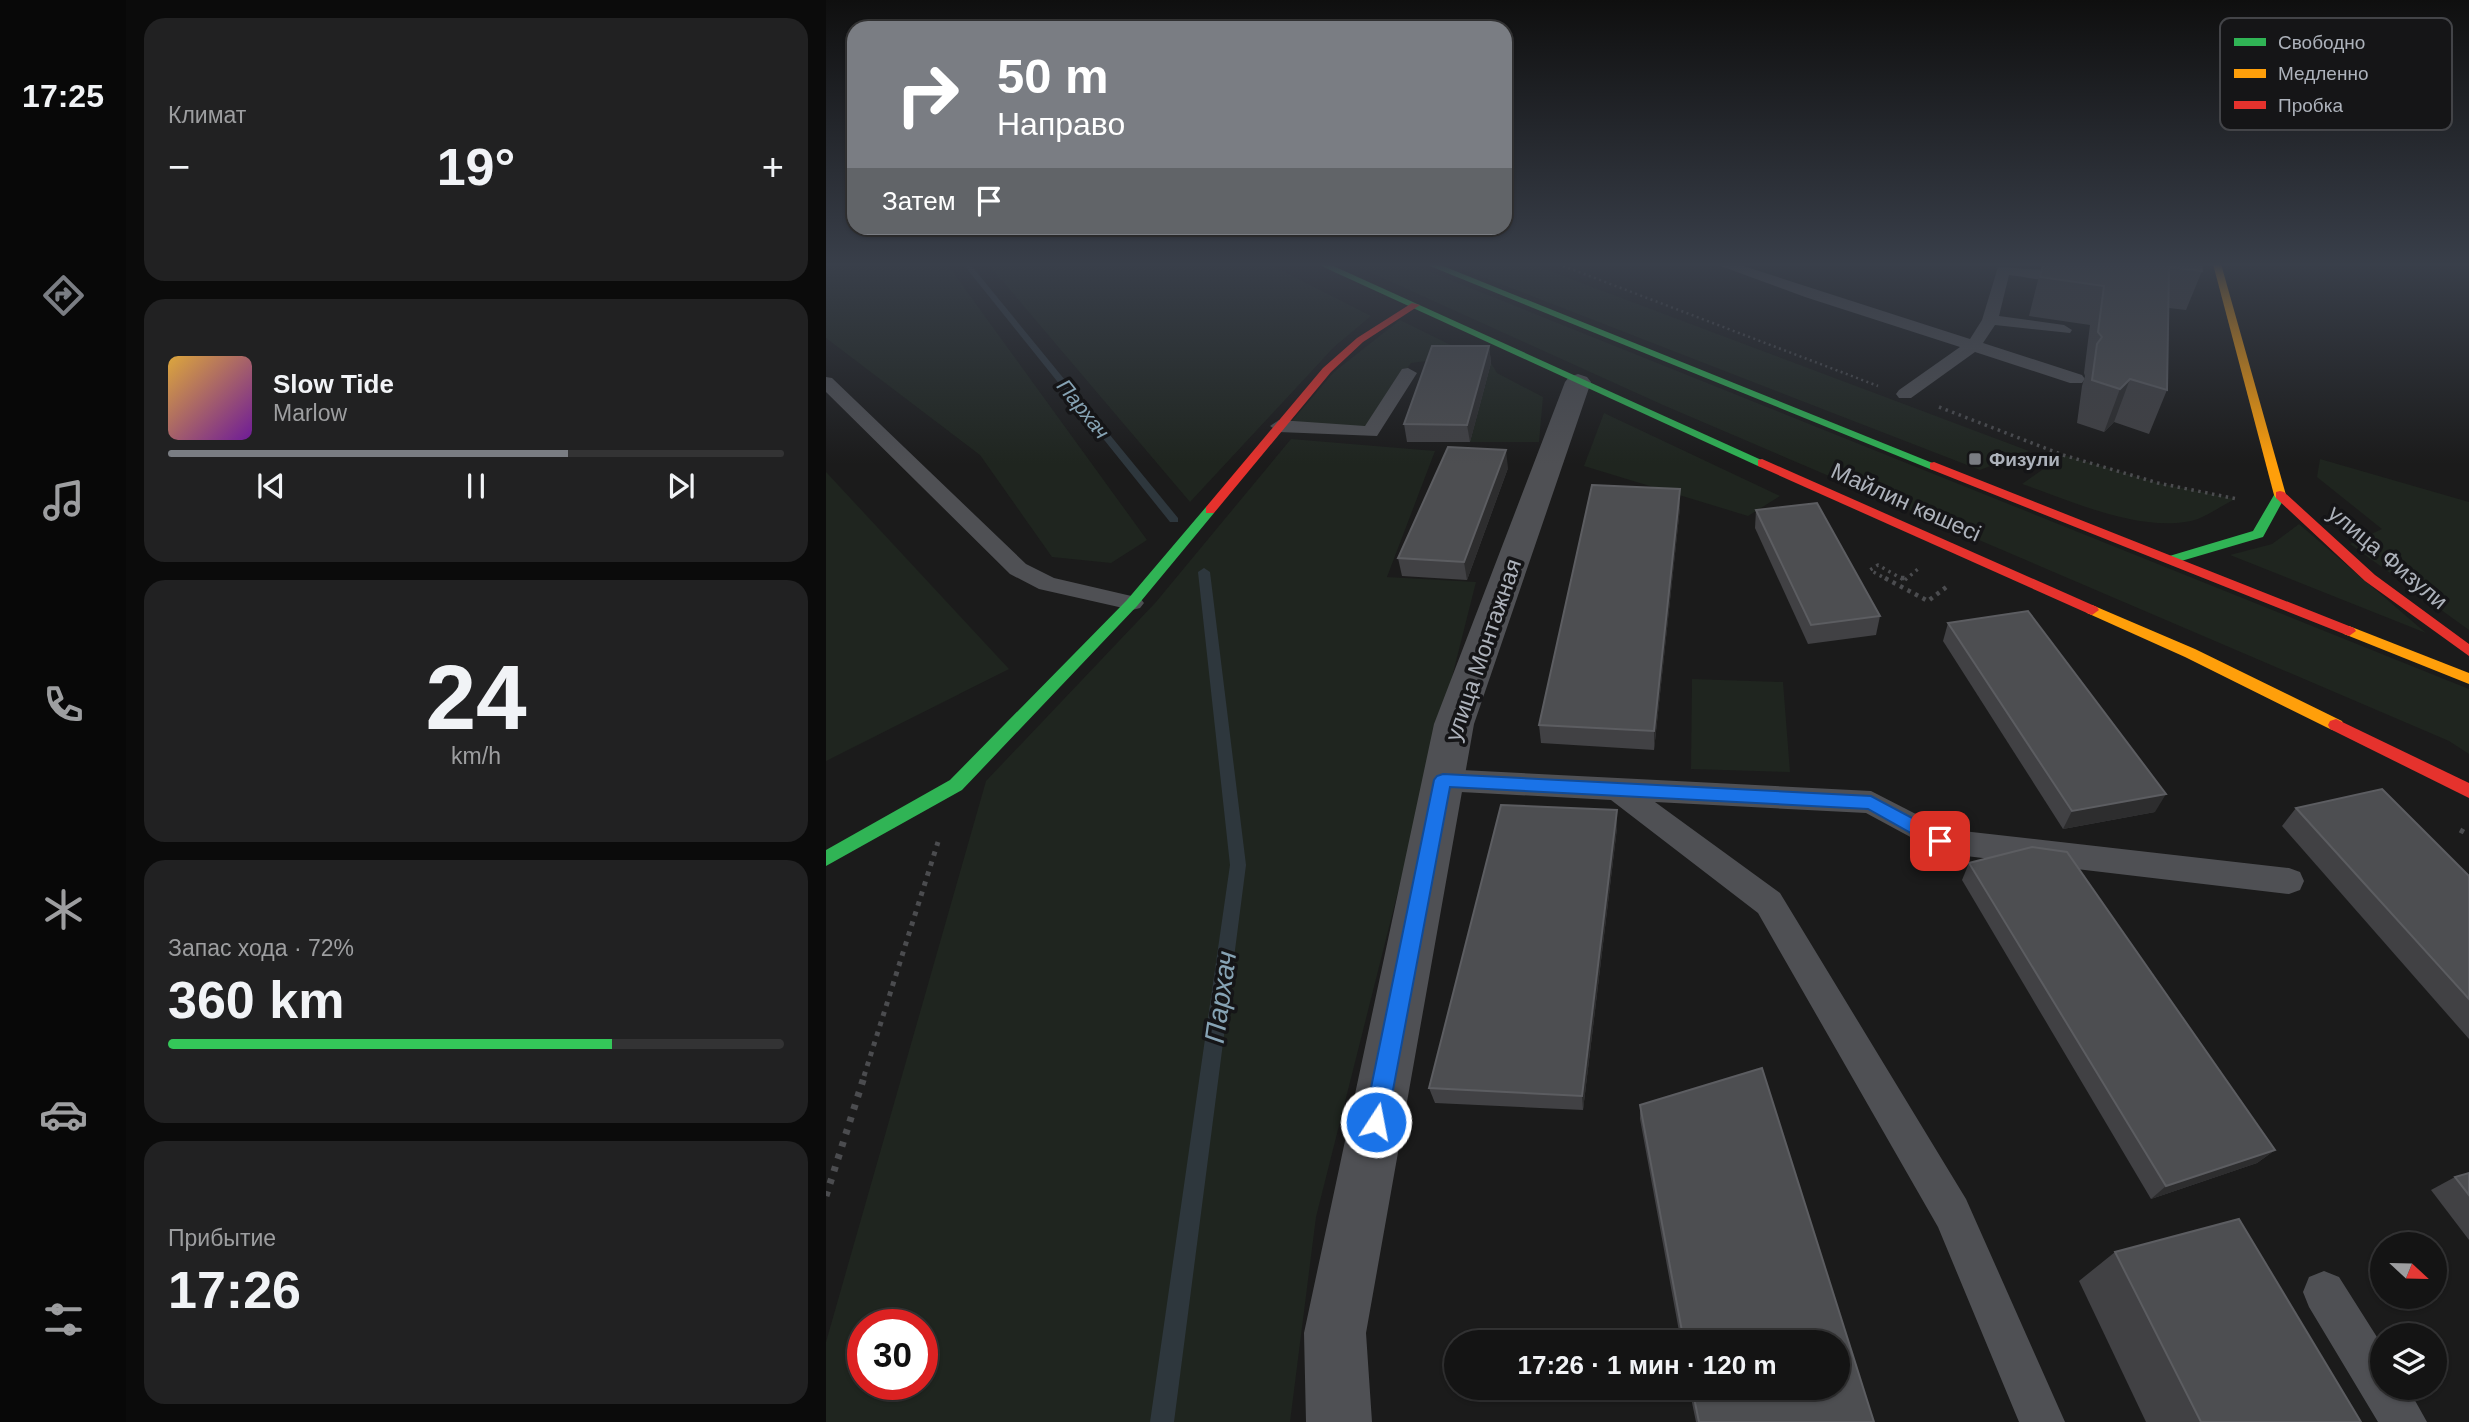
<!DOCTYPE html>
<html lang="ru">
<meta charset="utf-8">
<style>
body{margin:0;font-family:Helvetica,sans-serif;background:#212122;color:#f1f3f6;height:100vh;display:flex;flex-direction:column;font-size:26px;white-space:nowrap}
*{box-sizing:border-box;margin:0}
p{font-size:23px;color:#9d9ea0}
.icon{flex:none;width:38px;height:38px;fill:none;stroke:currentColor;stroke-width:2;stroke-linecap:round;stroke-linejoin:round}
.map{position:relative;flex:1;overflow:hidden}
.details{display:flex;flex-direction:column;gap:18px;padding:18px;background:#0b0b0b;width:700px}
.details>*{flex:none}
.banner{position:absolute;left:21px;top:21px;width:665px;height:214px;border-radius:21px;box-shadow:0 2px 5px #0004,0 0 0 2px #333334;background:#7a7d83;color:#fff;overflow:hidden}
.needle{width:46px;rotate:112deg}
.controls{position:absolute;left:1544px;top:1232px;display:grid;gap:14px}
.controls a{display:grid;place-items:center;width:77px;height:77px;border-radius:50%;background:#141414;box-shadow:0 2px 5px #0004,0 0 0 2px #333334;font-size:35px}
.speed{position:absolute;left:21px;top:1309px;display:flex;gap:14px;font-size:35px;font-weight:700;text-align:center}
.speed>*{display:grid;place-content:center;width:91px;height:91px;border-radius:50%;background:#141414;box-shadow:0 2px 5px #0004,0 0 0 2px #333334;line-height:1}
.speed .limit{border:10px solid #d22;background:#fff;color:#111}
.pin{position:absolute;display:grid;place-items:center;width:60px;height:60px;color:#fff;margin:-30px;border-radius:14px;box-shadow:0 4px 10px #0006}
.me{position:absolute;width:77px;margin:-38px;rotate:11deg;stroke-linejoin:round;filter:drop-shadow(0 0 5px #0008)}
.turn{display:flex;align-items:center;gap:24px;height:147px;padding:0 35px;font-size:32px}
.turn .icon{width:91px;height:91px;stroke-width:2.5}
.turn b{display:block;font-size:49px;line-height:60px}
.then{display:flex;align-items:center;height:66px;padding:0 35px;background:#0003;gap:14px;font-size:26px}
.big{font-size:52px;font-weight:700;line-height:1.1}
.details .tile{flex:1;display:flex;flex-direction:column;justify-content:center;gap:10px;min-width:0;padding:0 24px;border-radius:21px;background:#212122}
.details .dial{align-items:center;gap:0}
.dial b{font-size:91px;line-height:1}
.song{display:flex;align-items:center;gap:21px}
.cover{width:84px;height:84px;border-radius:10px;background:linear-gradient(135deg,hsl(40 70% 55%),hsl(280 70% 35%))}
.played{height:7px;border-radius:4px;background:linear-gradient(90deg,#7a7d83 65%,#333334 65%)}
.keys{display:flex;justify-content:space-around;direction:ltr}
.heat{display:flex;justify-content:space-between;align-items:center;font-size:38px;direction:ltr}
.charge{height:10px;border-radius:5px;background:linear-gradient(90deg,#34c759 72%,#333334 0)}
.trip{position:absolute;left:618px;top:1330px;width:406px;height:70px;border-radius:35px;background:#141414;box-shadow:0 2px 5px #0004,0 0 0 2px #333334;font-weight:700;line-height:70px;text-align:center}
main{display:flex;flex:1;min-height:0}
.dock{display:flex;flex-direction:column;width:126px;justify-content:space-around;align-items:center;background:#080808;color:#9d9ea0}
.dock .icon{width:49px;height:49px}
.dock .selected{color:#7a7d83}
.dock b{font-size:32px;color:#f1f3f6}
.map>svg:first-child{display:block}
.green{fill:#1f251f;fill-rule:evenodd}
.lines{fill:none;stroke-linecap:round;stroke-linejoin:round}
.stream{fill:#2e373d;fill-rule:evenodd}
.path-far4{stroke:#4b4c4f;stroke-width:2.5;stroke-dasharray:2 3.5;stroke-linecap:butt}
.path-far3{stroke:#4b4c4f;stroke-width:3.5;stroke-dasharray:2.5 4.5;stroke-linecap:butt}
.path-far2{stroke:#4b4c4f;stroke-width:4.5;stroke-dasharray:3.5 5;stroke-linecap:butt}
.path-far1{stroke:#4b4c4f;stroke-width:5;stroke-dasharray:4.5 6;stroke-linecap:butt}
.path{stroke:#4b4c4f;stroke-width:7;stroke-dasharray:5 8;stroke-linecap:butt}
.lane{fill:#4f5054;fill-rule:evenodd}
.street{fill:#4f5054;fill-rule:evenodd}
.fast{fill:#30b455;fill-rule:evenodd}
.slow{fill:#ff9f0a;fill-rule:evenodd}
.jam{fill:#e5322d;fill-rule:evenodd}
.wall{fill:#414144}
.shaded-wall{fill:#2d2d2e}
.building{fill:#4d4e51;stroke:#5c5d61;stroke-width:2}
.route{fill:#1a73e8;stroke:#114b97;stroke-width:2}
.poi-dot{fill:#7a7d83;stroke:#151517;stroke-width:2.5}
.labels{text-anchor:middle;stroke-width:7;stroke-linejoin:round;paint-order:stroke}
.far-poi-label{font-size:19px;font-weight:bold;fill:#adb2bb;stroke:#151517;text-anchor:start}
.far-water-label{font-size:21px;font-style:italic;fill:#86a3b4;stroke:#151517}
.street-label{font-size:23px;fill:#adb2bb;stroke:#151517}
.near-water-label{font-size:28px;font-style:italic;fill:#86a3b4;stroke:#151517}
.key{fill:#151517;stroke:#434448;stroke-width:2}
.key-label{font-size:19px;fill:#adb2bb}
</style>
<main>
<nav class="dock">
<b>17:25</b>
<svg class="icon selected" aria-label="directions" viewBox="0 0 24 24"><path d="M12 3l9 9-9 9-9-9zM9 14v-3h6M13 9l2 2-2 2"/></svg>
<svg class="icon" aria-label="music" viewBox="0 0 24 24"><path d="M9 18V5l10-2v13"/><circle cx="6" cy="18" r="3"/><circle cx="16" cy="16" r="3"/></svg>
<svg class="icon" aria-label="phone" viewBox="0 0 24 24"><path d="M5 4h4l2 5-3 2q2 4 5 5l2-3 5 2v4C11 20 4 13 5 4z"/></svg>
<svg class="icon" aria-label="climate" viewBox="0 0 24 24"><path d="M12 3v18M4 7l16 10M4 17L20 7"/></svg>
<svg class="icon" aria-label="car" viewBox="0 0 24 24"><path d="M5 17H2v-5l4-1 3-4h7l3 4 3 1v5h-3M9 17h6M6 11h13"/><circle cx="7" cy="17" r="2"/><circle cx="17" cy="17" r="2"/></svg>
<svg class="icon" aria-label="filters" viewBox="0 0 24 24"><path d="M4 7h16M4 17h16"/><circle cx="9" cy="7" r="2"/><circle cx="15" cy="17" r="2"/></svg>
</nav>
<section class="details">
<div class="tile"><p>Климат</p>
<div class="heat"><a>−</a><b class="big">19°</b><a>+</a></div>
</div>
<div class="tile">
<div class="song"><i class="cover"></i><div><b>Slow Tide</b><p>Marlow</p></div></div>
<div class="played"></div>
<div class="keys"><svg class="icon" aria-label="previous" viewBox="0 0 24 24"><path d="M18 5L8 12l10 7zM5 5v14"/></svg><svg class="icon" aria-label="pause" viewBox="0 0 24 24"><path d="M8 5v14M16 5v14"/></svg><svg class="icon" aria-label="next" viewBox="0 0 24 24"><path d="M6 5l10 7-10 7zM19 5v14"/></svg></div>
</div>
<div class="tile dial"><b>24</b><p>km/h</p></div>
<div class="tile"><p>Запас хода · 72%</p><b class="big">360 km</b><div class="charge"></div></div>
<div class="tile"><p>Прибытие</p><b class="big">17:26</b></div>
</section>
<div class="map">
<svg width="1643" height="1422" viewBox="0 0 1643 1422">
<rect width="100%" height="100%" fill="#1b1b1b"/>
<g class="green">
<path d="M121 264 321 540 285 563 226 557 154 455 0 338V264Z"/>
<path d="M443 264 545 316 508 347 364 502 162 264Z"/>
<path d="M526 264H585L1643 689V754L1623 741 837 405Z"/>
<path d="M623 264H705L1203 451 1154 470Z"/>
<path d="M574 320 645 355 585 363 539 427 465 422 508 372Z"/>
<path d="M665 363 671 373 717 397 713 442H644Z"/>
<path d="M778 413 954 496 922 516 758 466Z"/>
<path d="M465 439 609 451 561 577 650 582 490 1217 464 1422H0V1342L160 781 330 602ZM37 1325H96V1384H37Z"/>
<path d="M1237 455 1332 483 1409 499C1395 506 1379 518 1365 521 1312 532 1245 501 1196 484Z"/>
<path d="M1494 459 1643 502V630L1524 544 1556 529 1491 477Z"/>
<path d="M0 472 183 669 0 761Z"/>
<path d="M1473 524 1600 633 1404 555 1446 544Z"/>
<path d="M866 679 957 682 964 772 865 769Z"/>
</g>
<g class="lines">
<g class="stream">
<path d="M137 264H144L352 518V522H344Z"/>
<path d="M378 568 384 572 420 865 348 1422H324L404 865 372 572Z"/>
</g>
<path class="path-far4" d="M732 264 1052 386"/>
<g class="path-far3">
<path d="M1113 407 1237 455 1332 483 1411 499"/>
<path d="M1062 580 1044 570 1052 565 1078 580"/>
<path d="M1079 580 1092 569"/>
</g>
<g class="path-far2">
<path d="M1059 578 1102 601 1123 585"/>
<path d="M1075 578H1081"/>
</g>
<g class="path-far1">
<path d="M1634 830 1643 835"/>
<path d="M38 1076 112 842"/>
</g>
<path class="path" d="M0 1196 39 1074"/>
<g class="lane">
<path d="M889 264H911L1144 339 1156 320 1172 267 1237 271 1254 269 1256 272C1239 288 1204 277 1183 275L1173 316 1238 325 1246 330 1244 333 1169 325 1157 343 1256 375 1259 379 1256 383H1244L1149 352 1085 398H1073L1070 394 1073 390 1134 347 979 297Z"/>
<path d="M582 368 591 373 551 436 453 432 444 426 453 420 539 426 576 369Z"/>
<path d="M0 377 6 378 200 564 228 578 314 598 318 603 314 608 306 610 213 589 184 574 0 392Z"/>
<path d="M616 769 1045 791 1119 829 1463 868 1474 872 1478 881 1474 890 1463 894 1114 853 1040 813 829 802 954 893 1140 1199 1239 1422H1193L1112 1227 932 913 785 800 616 791 606 788 602 780 606 772Z"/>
<path d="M1498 1271 1513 1277 1556 1345V1388H1582L1601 1422H1552L1483 1307 1477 1292 1483 1277Z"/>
</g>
<path class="street" d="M752 374 761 377 765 382 648 724 540 1333 546 1422H480L478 1333 608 724 739 382 743 377Z"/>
<g class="fast">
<path d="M491 264H503L942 463 936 467 932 466Z"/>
<path d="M599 264H612L1114 466 1108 470 1104 469Z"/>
<path d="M1454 491 1460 495 1437 537 1345 564 1338 560 1340 557 1427 531 1448 495Z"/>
<path d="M384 506 388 507V513L311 606 136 790 0 866V850L124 780 301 600 380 507Z"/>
</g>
<g class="slow">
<path d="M1387 264H1395L1460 495 1458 498H1450L1448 495Z"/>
<path d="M1266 605 1369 649 1516 721 1518 725 1510 731 1504 729 1359 657 1261 613 1259 610 1261 607Z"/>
<path d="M1523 626 1643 673V684L1518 634 1516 631Z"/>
</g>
<g class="jam">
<path d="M586 303 594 305 537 342 505 372 388 513H380V507L497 368 531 338Z"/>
<path d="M936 459 1271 607 1273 610 1266 615 1261 613 932 466V460Z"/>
<path d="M1108 462 1528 628 1530 631 1523 636 1518 634 1104 469V463Z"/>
<path d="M1454 491 1458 492 1549 575 1643 644V656L1539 581 1450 498V492Z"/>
<path d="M1510 719 1643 783V798L1504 729 1502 725 1504 721Z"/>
</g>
</g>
<g class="wall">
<path d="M1216 264H1375L1376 271 1360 310 1343 308 1341 390 1323 434 1288 422 1278 432 1251 423 1256 386 1259 376 1258 373 1264 325 1203 316Z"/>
<path d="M663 346 665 363 644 442H581L578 424Z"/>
<path d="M682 468 641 580 576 576 572 558Z"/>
<path d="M854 507 828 750 715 743 713 725Z"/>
<path d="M930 510 1054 616 1050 635 982 644 929 528Z"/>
<path d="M1122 623 1329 812 1237 829 1117 641Z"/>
<path d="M1470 808 1643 876V1039L1456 826Z"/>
<path d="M791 810V828L757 1110 609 1103 603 1088Z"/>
<path d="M1143 863 1449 1150 1431 1163 1325 1199 1136 880Z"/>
<path d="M936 1068 1048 1422H870L863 1388H1012V1342H855L814 1119V1105Z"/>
<path d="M1643 1173V1240L1605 1190 1629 1177Z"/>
<path d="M1289 1252 1535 1422H1320L1253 1281Z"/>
</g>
<g class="shaded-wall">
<path d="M663 346 665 363 644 442 641 425Z"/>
<path d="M1304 379 1288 422 1278 432 1294 389Z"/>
<path d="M680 450 682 468 641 580 638 562Z"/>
<path d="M854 489V507L828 750V731Z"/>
<path d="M1340 794 1329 812 1237 829 1246 811Z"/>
<path d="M791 810V828L757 1110 756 1096Z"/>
<path d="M1449 1150 1431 1163 1325 1199 1340 1186Z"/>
</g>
<g class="building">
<path d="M1217 264H1375L1376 271 1343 267 1341 390 1304 379 1294 389 1266 380 1271 344 1276 337 1272 332 1278 286 1214 277Z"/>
<path d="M606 346H663L641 425 578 424Z"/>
<path d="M622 447 680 450 638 562 572 558Z"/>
<path d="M766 485 854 489 828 731 713 725Z"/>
<path d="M991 503 1054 616 985 625 930 510Z"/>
<path d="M1202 611 1340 794 1246 811 1122 623Z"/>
<path d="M1556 789 1643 876V999L1470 808Z"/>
<path d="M675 805 791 810 756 1096 603 1088Z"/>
<path d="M1206 847 1241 852 1449 1150 1340 1186 1143 863Z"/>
<path d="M936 1068 1048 1422H873L866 1388H1012V1342H858L814 1105Z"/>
<path d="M1643 1173V1195L1629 1177Z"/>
<path d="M1413 1219 1535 1422H1375L1289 1252Z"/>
</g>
<linearGradient id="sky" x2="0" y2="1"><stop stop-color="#0f0f0f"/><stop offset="0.57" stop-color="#393f4a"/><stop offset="1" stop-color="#393f4a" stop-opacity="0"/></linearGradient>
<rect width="1643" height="464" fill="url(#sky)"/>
<path class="route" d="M617 774 1045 796 1120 836 1123 841 1120 846 1114 849 1108 846 1042 809 624 787 561 1122 558 1130 550 1133 542 1130 538 1122 608 780 611 776Z"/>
<rect class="poi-dot" x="1142" y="452" width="14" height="14" rx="3.5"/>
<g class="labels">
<g class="far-poi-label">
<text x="1163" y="466">Физули</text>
</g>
<g class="far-water-label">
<text transform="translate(257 409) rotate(51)" y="7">Пархач</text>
</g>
<g class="street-label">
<text transform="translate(1080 502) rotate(24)" y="8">Майлин көшесі</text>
<text transform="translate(1562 557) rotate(40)" y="8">улица Физули</text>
<text transform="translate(657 650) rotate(-71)" y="8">улица Монтажная</text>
</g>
<g class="near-water-label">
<text transform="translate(394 997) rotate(-82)" y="10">Пархач</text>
</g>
</g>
<rect x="1394" y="18" width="232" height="112" rx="10" class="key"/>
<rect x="1408" y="38" width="32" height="8" fill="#30b455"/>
<rect x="1408" y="69" width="32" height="9" fill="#ff9f0a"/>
<rect x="1408" y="101" width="32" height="8" fill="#e5322d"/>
<g class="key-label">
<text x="1452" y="49">Свободно</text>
<text x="1452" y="80">Медленно</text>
<text x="1452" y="112">Пробка</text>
</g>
</svg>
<div class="controls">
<a><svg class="needle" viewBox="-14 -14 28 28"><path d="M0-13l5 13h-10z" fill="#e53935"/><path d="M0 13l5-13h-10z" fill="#9d9ea0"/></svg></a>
<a><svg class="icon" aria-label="layers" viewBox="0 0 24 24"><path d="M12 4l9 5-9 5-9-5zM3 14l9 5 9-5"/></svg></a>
</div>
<div class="speed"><div class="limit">30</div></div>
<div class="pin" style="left:1114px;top:841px;background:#d93025"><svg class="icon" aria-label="arrive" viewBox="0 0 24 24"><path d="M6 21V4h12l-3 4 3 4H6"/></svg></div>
<svg class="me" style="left:550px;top:1122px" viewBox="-20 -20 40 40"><circle r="17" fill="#1a73e8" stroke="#fff" stroke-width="3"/><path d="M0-11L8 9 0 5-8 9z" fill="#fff"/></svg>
<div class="trip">17:26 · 1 мин · 120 m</div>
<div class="banner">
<div class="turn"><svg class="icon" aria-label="right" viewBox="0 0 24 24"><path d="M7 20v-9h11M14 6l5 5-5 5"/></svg><div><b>50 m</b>Направо</div></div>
<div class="then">Затем<svg class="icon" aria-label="arrive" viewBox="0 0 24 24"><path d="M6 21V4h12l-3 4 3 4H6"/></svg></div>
</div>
</div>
</main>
